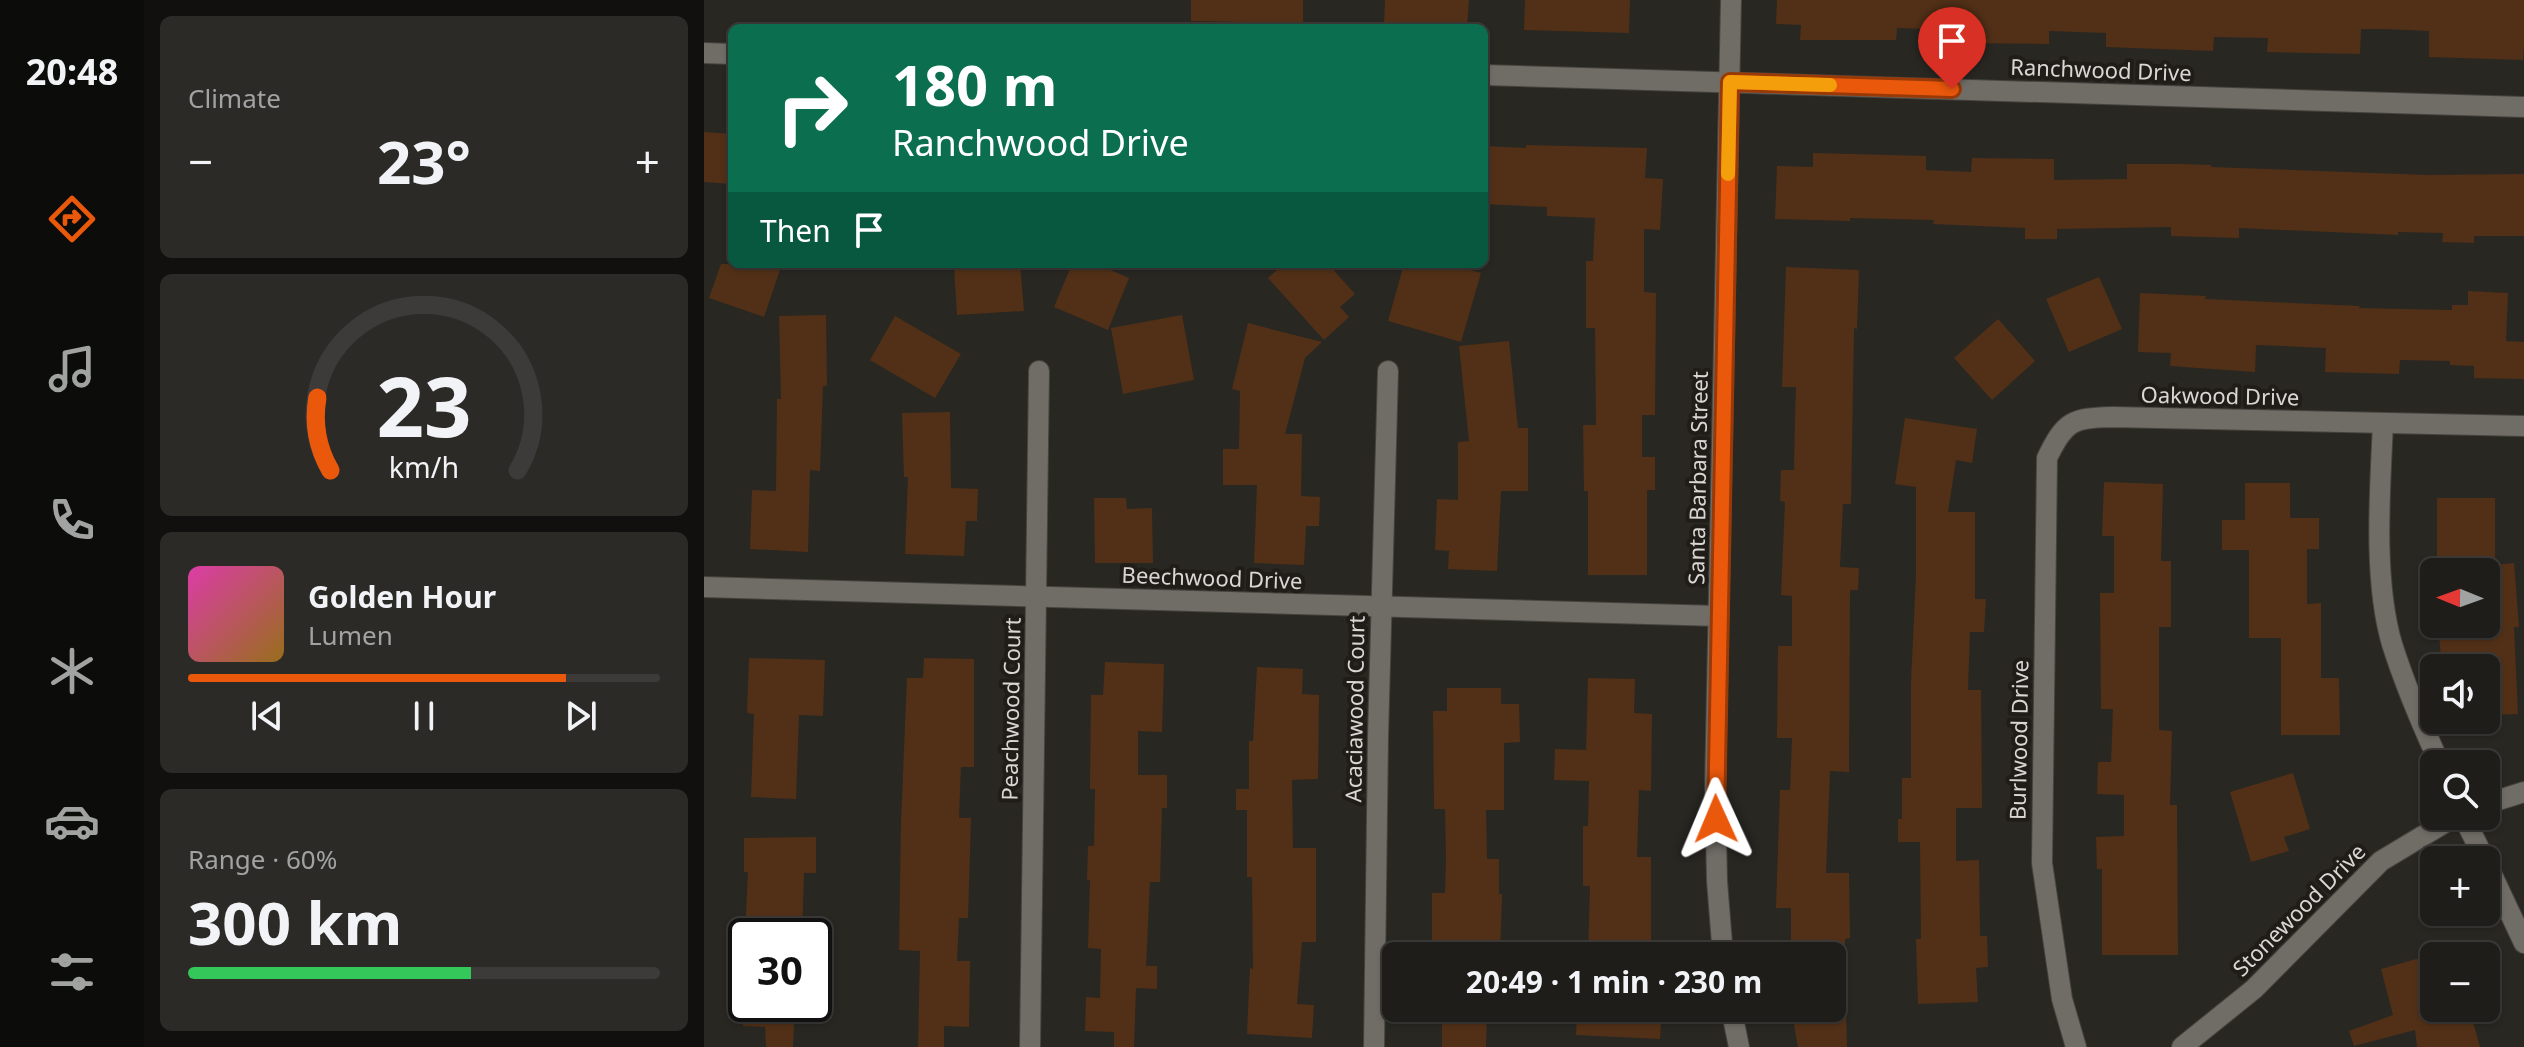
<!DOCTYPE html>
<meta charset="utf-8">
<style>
body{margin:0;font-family:"Noto Sans",sans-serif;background:#2c2a27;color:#f1f3f6;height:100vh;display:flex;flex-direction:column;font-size:30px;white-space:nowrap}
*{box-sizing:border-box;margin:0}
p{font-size:26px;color:#a1a2a2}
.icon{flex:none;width:44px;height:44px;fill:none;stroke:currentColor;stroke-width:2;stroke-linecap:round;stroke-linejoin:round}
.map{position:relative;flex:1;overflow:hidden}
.details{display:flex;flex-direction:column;gap:16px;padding:16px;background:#11100e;width:560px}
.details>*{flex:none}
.guide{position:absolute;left:24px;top:24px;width:760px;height:244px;border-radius:12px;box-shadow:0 2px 6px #0004,0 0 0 2px #3c3b39;background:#0b6e4f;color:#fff;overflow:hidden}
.needle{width:52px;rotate:271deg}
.fabs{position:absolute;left:1716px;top:558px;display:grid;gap:16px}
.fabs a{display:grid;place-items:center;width:80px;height:80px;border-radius:12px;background:#1f1d1a;box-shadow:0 2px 6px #0004,0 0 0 2px #3c3b39;font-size:40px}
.speed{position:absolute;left:24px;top:918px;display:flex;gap:16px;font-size:40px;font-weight:700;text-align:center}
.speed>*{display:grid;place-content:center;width:104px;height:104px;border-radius:50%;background:#1f1d1a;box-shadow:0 2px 6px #0004,0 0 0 2px #3c3b39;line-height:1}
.speed .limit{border:4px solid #111;border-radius:12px;background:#fff;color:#111}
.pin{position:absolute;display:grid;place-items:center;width:68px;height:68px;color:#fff;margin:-82px -34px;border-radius:50% 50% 50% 0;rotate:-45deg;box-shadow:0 0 8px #0007}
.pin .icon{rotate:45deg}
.me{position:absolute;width:88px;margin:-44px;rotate:359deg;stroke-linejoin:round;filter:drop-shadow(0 0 6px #0008)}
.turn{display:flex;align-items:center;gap:28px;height:168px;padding:0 32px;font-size:36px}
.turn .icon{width:104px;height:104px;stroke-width:2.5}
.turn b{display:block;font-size:56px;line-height:68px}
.then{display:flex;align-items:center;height:76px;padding:0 32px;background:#0003;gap:16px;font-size:30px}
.big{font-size:60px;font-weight:700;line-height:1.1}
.details .tile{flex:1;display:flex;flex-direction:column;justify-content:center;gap:12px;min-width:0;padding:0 28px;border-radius:12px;background:#2c2a27}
.details .dial{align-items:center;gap:0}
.dial svg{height:208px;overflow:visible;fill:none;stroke:#3c3b39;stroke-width:7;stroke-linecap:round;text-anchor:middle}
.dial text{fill:#f1f3f6;stroke:none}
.song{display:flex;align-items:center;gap:24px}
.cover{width:96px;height:96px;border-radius:12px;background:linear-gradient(135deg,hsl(320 70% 55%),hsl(40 70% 35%))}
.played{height:8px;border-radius:4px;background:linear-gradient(90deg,#ea580c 80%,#3c3b39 80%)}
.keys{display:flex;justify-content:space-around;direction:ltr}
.heat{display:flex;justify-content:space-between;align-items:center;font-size:44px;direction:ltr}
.charge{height:12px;border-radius:6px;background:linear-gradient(90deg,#34c759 60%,#3c3b39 0)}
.trip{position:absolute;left:678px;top:942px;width:464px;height:80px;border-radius:12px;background:#1f1d1a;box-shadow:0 2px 6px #0004,0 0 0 2px #3c3b39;font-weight:700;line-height:80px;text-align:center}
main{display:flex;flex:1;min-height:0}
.tab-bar{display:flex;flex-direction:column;width:144px;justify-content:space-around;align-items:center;background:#0c0c0a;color:#a1a2a2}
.tab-bar .icon{width:56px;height:56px}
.tab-bar .current{color:#ea580c}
.tab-bar b{font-size:36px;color:#f1f3f6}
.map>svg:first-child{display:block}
.building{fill:#513017}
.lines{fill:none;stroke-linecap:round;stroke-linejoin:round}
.minor-casing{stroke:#46443f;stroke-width:22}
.tertiary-casing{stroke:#46443f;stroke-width:22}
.minor{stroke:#706d67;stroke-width:20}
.tertiary{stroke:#706d67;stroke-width:20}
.route-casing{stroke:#983908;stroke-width:20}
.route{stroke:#ea580c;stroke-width:14}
.slow{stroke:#f59e0b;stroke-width:14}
.labels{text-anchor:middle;stroke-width:8;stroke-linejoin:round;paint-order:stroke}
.street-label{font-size:22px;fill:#d9d7d4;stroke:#201d19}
</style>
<main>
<nav class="tab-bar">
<b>20:48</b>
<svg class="icon current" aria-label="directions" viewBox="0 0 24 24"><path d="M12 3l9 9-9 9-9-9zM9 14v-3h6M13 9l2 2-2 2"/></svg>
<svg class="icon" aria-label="music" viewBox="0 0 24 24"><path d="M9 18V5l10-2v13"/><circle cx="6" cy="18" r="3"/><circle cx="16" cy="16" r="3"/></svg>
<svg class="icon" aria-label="phone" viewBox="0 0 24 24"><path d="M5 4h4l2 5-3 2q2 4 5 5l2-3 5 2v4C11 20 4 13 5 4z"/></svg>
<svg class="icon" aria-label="climate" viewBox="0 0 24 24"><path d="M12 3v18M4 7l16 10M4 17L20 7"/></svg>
<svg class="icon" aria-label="car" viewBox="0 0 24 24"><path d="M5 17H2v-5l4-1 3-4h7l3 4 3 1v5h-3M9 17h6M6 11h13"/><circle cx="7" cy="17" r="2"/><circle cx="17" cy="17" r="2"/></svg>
<svg class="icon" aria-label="filters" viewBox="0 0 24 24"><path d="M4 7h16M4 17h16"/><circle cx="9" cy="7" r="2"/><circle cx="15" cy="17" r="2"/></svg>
</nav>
<section class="details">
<div class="tile"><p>Climate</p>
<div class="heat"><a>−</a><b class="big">23°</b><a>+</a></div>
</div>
<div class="tile dial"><svg viewBox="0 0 100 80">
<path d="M14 69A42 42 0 1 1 86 69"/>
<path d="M14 69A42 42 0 0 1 9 41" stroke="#ea580c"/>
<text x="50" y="56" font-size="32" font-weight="700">23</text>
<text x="50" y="72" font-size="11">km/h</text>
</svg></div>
<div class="tile">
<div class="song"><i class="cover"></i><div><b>Golden Hour</b><p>Lumen</p></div></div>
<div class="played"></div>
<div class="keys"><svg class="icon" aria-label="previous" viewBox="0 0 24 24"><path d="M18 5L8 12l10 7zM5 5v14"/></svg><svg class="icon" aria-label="pause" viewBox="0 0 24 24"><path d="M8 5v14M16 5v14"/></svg><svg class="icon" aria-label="next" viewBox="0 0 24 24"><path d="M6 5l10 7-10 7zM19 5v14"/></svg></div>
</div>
<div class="tile"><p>Range · 60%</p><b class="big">300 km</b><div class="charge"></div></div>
</section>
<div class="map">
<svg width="1820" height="1047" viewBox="0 0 1820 1047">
<rect width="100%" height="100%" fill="#292722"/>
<g class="building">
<path d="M487 0H599V23L487 21Z"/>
<path d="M681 0H765L763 28 680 26Z"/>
<path d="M821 0H926L925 33 820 30Z"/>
<path d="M1073 0H1820V45L1819 60 1725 57V31L1681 29H1657L1656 54 1563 52 1564 38 1510 37 1509 51 1402 47V33L1345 31V44L1259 43V30L1193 28 1192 40H1096L1097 25 1072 24Z"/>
<path d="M0 132 28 134V184L0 182Z"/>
<path d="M822 145 943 148 941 178 959 179 956 230 940 229V292L952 293 951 415H938V457H951V490H943V575H884V491H880L879 425H892L891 328H882V261H889L891 218 843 216V207L780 204V146L822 148Z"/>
<path d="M1109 153 1222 156V170L1267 172 1268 158 1350 159V180L1423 179V164H1478L1507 165V167L1724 175 1820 174V236H1770V243L1738 242 1739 233 1694 232V235L1535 228V238L1467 236V227L1353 229V239H1321V228L1229 224 1230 220 1146 218V221L1071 219 1073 166 1109 167Z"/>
<path d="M17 264H78L60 317 5 298Z"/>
<path d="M316 264 320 311 253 315 250 268Z"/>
<path d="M368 264H393L425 278 404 330 350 307Z"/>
<path d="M579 264H624L651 294 636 307 645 317 620 340 564 278Z"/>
<path d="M700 264 727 269 728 264H744L777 273 757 342 684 321Z"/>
<path d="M1082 267 1155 270 1153 329 1150 328 1147 504H1139L1136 567 1155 568 1154 590H1146L1145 772 1126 771 1122 873H1145L1146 938 1141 939V956H1087V908H1072L1076 790H1086L1088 738H1073L1074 646H1088V596L1077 595 1081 502 1076 501 1077 470H1090L1091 418 1092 387H1078Z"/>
<path d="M1395 277 1418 329 1365 352 1342 299Z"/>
<path d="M1764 291 1804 293 1802 341 1820 342V379L1770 378V366L1746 365V361L1696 360 1695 374 1621 372 1622 348 1552 345 1551 372 1466 366 1467 353 1434 352 1436 293 1502 296 1501 299 1656 306 1655 308 1748 310V305H1764Z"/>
<path d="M122 315 123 386H119L116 471 106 470 104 552 46 549 48 490 72 491 73 399H77L75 316Z"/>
<path d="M478 315 490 380 419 394 407 328Z"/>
<path d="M191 316 257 354 231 398 166 360Z"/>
<path d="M1294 319 1331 361 1288 400 1250 358Z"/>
<path d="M544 323 618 342 601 358 581 434H598L597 496 616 497 615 526H602L600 565 550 563 553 485H519V449H535L536 391 528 389Z"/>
<path d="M805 341 814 428H824V491H797L793 571 744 569 745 551 731 550 733 499 754 500V442L765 441 755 346Z"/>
<path d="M246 412 247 488 274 489 273 521H262L260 556 201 554 204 477H200L198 413Z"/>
<path d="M1201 418 1273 429 1268 463 1252 460 1244 512H1271V599H1282L1280 632H1266L1264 690H1277L1278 808H1252V861L1275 860 1276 936H1283L1284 967 1272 968 1274 1002 1214 1004 1212 939H1217L1216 842H1194V819H1198V778H1207V682L1212 576V487L1191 484Z"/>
<path d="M1400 482 1459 484 1457 561H1467V627H1455V730L1468 731 1466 805H1473L1474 955H1398V869H1393L1392 837 1420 836V795L1393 794 1394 762H1407L1409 709H1397L1396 593H1410V536H1398Z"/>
<path d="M1541 483H1586V518H1615V549H1603V604L1617 603V678H1635L1636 735H1577V638H1545V550H1518V520H1541Z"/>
<path d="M390 498H422L423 509 448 508 449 563H391Z"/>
<path d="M1733 498H1791V565L1810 563 1815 627H1810L1814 714 1782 715V668H1754L1753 656 1737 657 1734 624H1782V572H1733Z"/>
<path d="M45 658 121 660 119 716 95 715 92 799 47 797 50 714 43 713Z"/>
<path d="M220 658 270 659V767H257L255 818H267L264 918H255L253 961H266L265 1027 240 1026V1047H214L216 951 195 950 197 823 203 678H219Z"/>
<path d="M401 662 460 664 458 732 434 731V775H463V808H458L456 882H446L442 966H453V989L432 988 430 1047H410V1032L381 1031 382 997 396 998 397 949 384 948 386 880H383L384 846H390L391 789H386L387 695H399Z"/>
<path d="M553 667 599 669 598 694 615 695 614 779 588 780 589 848H612V942H598L593 1004 610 1005 608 1038 543 1034 546 968 549 969 548 877H543V810H532V789H545V741H549Z"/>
<path d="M884 678 931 679 930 713 948 714 947 791 935 790 933 857H947V952H935V956H884L886 886H879V826H884L885 781 850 780 851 749 882 750Z"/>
<path d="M743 688H797V704H815L816 742 800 743V810H782L783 859H795V894H798L796 956H728V893H741L742 859 741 809H730L729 711H743Z"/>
<path d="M1589 773 1606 829 1580 837 1585 851 1547 862 1526 792Z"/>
<path d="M112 837V873H100L98 936H41L44 872H40V838Z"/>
<path d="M1730 954V1008H1765L1776 1047H1713L1711 1030 1650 1046 1645 1031 1689 1015 1677 969Z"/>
<path d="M40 1004H91L89 1047H62L61 1027 39 1026Z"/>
<path d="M738 1008H783L782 1047H738Z"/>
<path d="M873 1008H958L956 1039 872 1035Z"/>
<path d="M1087 1008H1142L1143 1047H1094Z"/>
</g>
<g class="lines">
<defs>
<g id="minor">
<path d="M0 53 28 54"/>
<path d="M780 75 1820 107"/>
<path d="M1679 423C1676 491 1669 579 1688 644 1701 685 1718 725 1736 764"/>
<path d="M0 587 1015 616"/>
<path d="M1759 816 1781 860"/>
<path d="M1782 862 1820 943"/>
<path d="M1019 956 1013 881 1011 788 1027 0"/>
<path d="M1027 1008 1035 1047"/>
<path d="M326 1047 335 371"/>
<path d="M670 1047 674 737 684 371"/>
<path d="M1372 1047 1358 999 1338 863 1343 458C1361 421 1368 418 1408 417L1820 426"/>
</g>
<g id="tertiary">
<path d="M1782 804 1820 792"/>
<path d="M1478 1047 1550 989 1677 861 1752 816"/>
</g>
</defs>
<use href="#minor" class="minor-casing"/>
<use href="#tertiary" class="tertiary-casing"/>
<use href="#minor" class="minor"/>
<use href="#tertiary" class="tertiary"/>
</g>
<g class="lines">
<defs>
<path id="route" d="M1012 819 1026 82 1248 89"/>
</defs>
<use href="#route" class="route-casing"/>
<use href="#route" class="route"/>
<path class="slow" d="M1024 174 1026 82 1126 85"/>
</g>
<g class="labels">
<g class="street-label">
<text transform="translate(1397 70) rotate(2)" y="8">Ranchwood Drive</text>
<text transform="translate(1516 396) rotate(1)" y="8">Oakwood Drive</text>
<text transform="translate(994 478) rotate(-89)" y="8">Santa Barbara Street</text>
<text transform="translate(508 578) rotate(2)" y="8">Beechwood Drive</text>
<text transform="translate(307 709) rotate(-89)" y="8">Peachwood Court</text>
<text transform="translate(651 709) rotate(-89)" y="8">Acaciawood Court</text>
<text transform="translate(1315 740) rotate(-89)" y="8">Burlwood Drive</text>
<text transform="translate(1595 910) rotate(-45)" y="8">Stonewood Drive</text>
</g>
</g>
</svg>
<div class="fabs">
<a><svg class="needle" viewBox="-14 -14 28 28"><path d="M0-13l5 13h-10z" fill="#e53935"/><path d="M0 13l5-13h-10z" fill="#a1a2a2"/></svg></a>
<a><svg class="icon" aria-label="sound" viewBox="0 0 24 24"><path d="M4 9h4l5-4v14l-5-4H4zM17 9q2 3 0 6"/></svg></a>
<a><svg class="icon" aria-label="search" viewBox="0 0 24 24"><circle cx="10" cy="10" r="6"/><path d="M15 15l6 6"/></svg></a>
<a>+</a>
<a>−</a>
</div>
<div class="speed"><div class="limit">30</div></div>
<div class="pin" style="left:1248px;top:89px;background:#d93025"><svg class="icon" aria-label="arrive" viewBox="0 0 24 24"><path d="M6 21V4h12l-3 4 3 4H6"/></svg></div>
<svg class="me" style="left:1012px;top:819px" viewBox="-20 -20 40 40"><path d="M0-17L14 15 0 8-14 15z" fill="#ea580c" stroke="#fff" stroke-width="4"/></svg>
<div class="trip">20:49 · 1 min · 230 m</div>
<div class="guide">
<div class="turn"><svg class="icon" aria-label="right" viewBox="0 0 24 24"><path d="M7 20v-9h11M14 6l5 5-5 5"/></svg><div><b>180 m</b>Ranchwood Drive</div></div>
<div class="then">Then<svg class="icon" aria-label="arrive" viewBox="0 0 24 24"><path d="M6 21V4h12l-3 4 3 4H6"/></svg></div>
</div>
</div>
</main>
